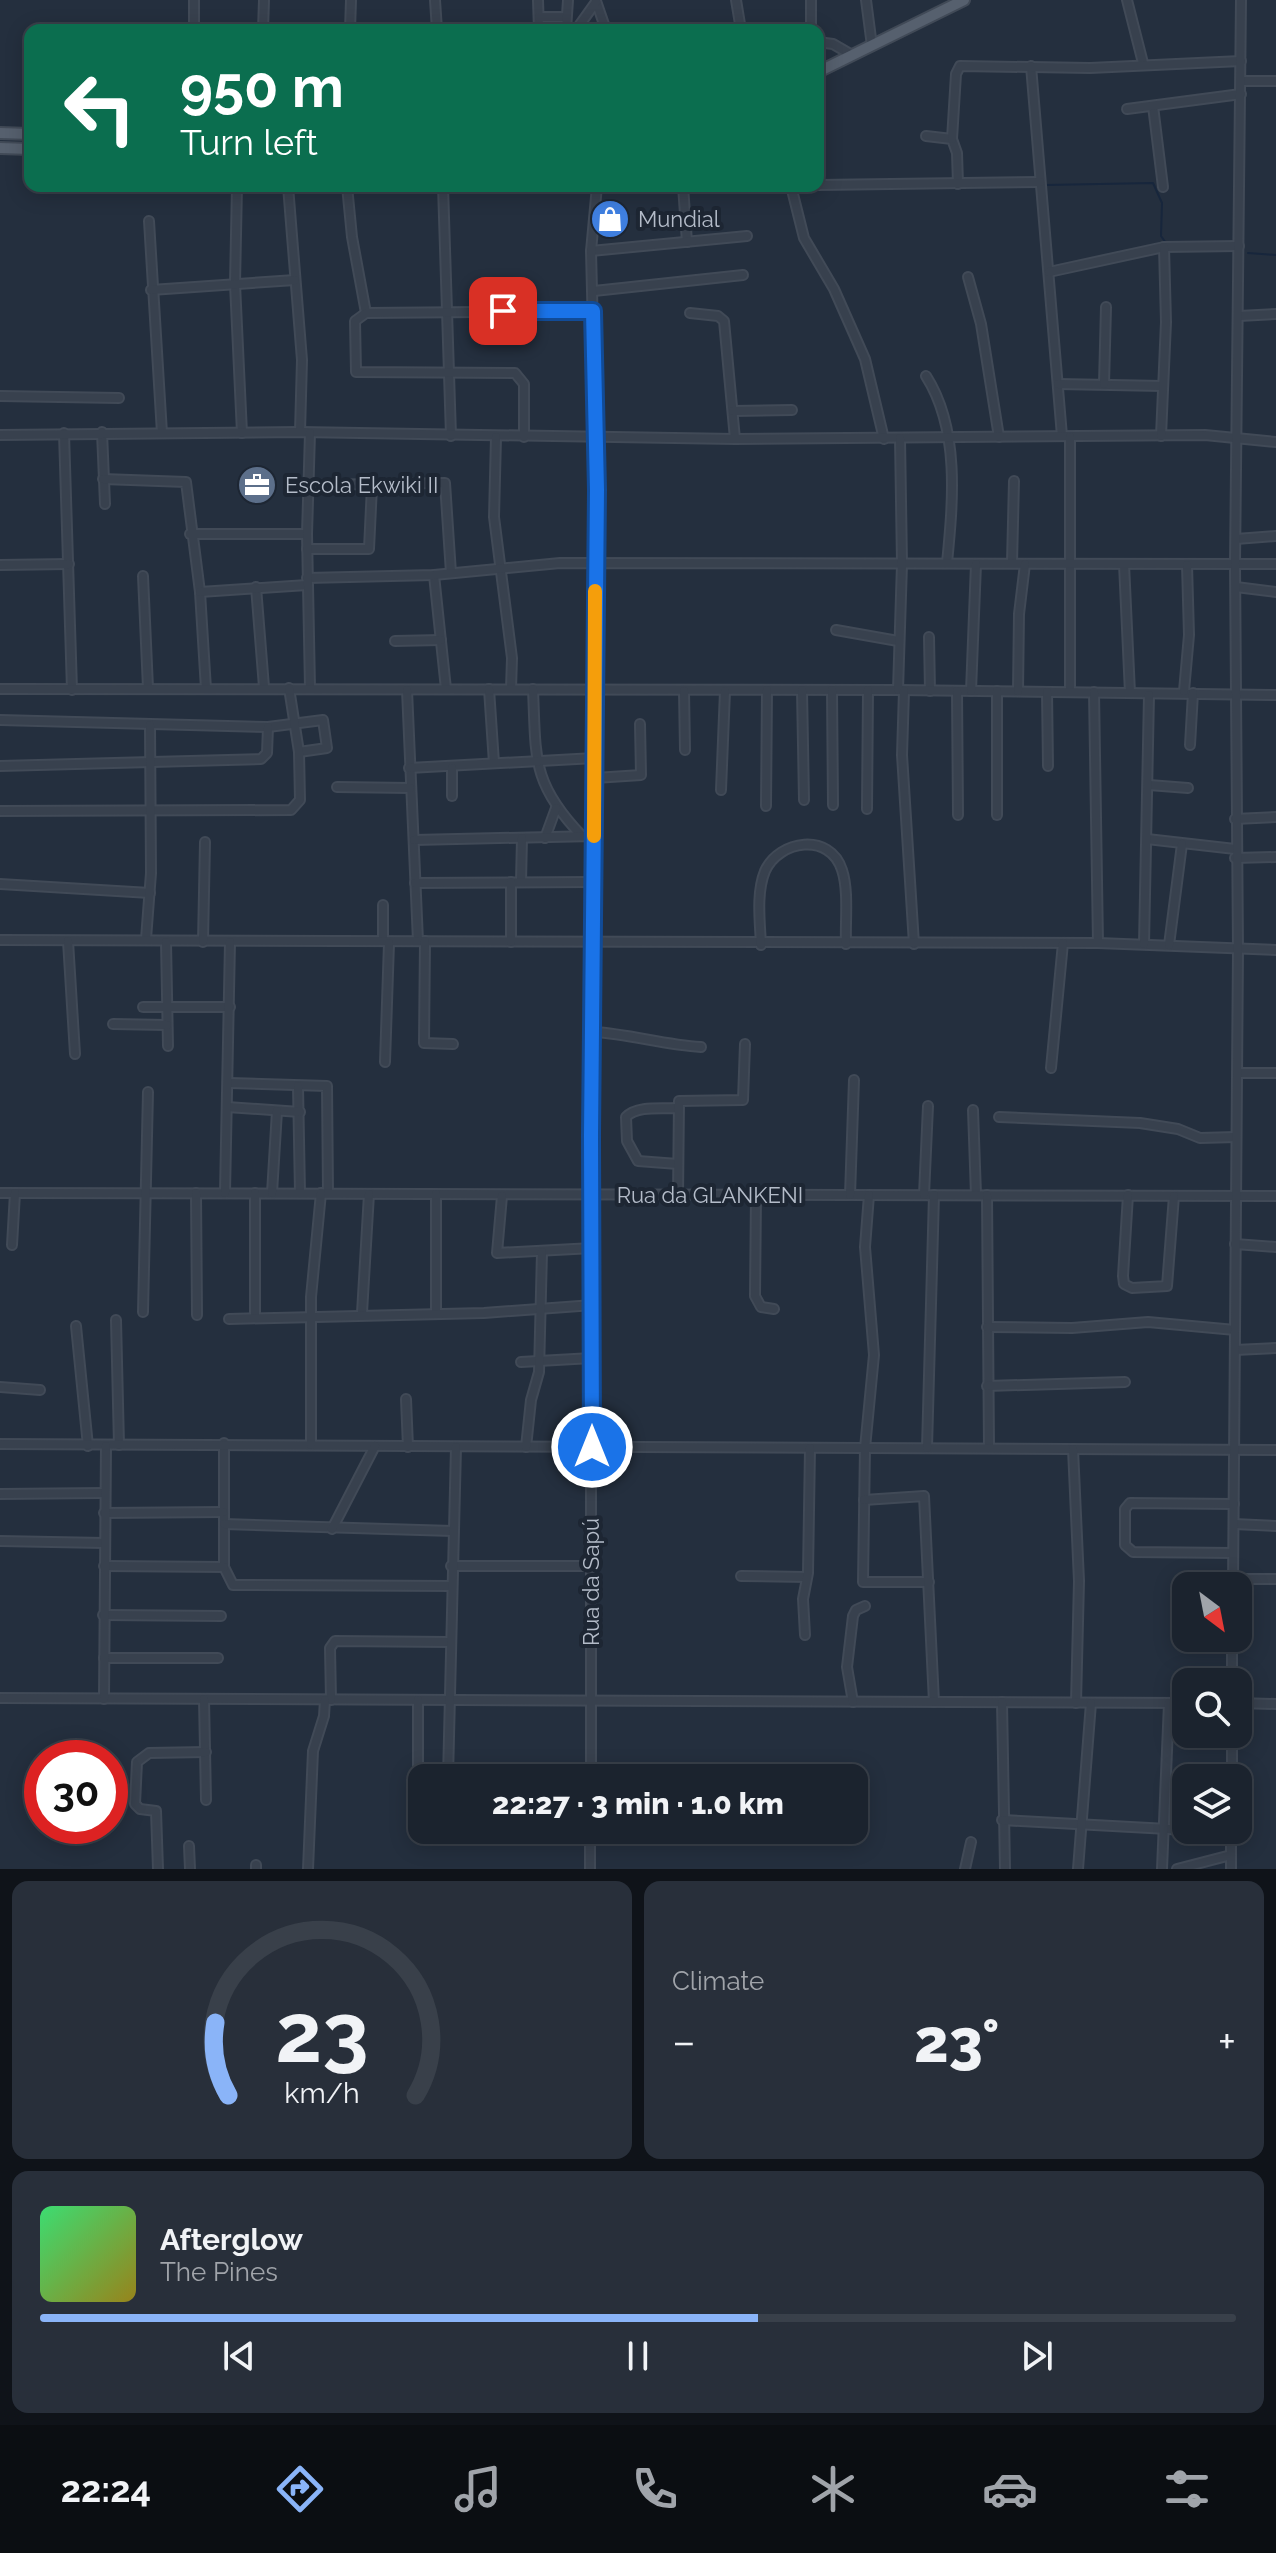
<!DOCTYPE html>
<meta charset="utf-8">
<style>
body{margin:0;font-family:Raleway,sans-serif;background:#282f3a;color:#f1f3f6;height:100vh;display:flex;flex-direction:column;font-size:30px;white-space:nowrap}
*{box-sizing:border-box;margin:0}
p{font-size:26px;color:#a0a4aa}
.icon{flex:none;width:44px;height:44px;fill:none;stroke:currentColor;stroke-width:2;stroke-linecap:round;stroke-linejoin:round}
.map{position:relative;height:1869px;overflow:hidden}
.side{display:flex;flex-direction:column;gap:12px;padding:12px;background:#0f1319;flex:1}
.side>*{flex:none}
.guide{position:absolute;left:24px;top:24px;width:800px;height:168px;border-radius:16px;box-shadow:0 4px 20px #0003,0 0 0 2px #39404a;background:#0b6e4f;color:#fff;overflow:hidden}
.needle{width:52px;rotate:148deg}
.buttons{position:absolute;left:1172px;top:1572px;display:grid;gap:16px}
.buttons a{display:grid;place-items:center;width:80px;height:80px;border-radius:16px;background:#1b232e;box-shadow:0 4px 20px #0003,0 0 0 2px #39404a;font-size:40px}
.speed{position:absolute;left:24px;top:1740px;display:flex;gap:16px;font-size:40px;font-weight:700;text-align:center}
.speed>*{display:grid;place-content:center;width:104px;height:104px;border-radius:50%;background:#1b232e;box-shadow:0 4px 20px #0003,0 0 0 2px #39404a;line-height:1}
.speed .limit{border:12px solid #d22;background:#fff;color:#111}
.pin{position:absolute;display:grid;place-items:center;width:68px;height:68px;color:#fff;margin:-34px;border-radius:16px;box-shadow:0 4px 12px #0006}
.me{position:absolute;width:88px;margin:-44px;rotate:0deg;stroke-linejoin:round;filter:drop-shadow(0 0 6px #0008)}
.turn{display:flex;align-items:center;gap:28px;height:168px;padding:0 24px;font-size:36px}
.turn .icon{width:104px;height:104px;stroke-width:2.5}
.turn b{display:block;font-size:56px;line-height:68px}
.big{font-size:60px;font-weight:800;line-height:1.1}
.side .widget{flex:1;display:flex;flex-direction:column;justify-content:center;gap:12px;min-width:0;padding:0 28px;border-radius:16px;background:#282f3a}
.side .dial{align-items:center;gap:0}
.dial svg{height:208px;overflow:visible;fill:none;stroke:#39404a;stroke-width:7;stroke-linecap:round;text-anchor:middle}
.dial text{fill:#f1f3f6;stroke:none}
.song{display:flex;align-items:center;gap:24px}
.cover{width:96px;height:96px;border-radius:12px;background:linear-gradient(135deg,hsl(140 70% 55%),hsl(50 70% 35%))}
.played{height:8px;border-radius:4px;background:linear-gradient(90deg,#8ab4f8 60%,#39404a 60%)}
.keys{display:flex;justify-content:space-around;direction:ltr}
.heat{display:flex;justify-content:space-between;align-items:center;font-size:44px;direction:ltr}
.side .tiles{flex:1;display:grid;gap:12px;grid-template-columns:1fr 1fr}
.widget:last-child{grid-column:span 2}
.trip{position:absolute;left:408px;top:1764px;width:460px;height:80px;border-radius:16px;background:#1b232e;box-shadow:0 4px 20px #0003,0 0 0 2px #39404a;font-weight:800;line-height:80px;text-align:center}
.menu{display:flex;height:128px;justify-content:space-around;align-items:center;background:#0b0e12;color:#a0a4aa}
.menu .icon{width:56px;height:56px}
.menu .current{color:#8ab4f8}
.menu b{font-size:36px;color:#f1f3f6}
.map>svg:first-child{display:block}
.lines{fill:none;stroke-linecap:round;stroke-linejoin:round}
.stream{stroke:#17263c;stroke-width:2}
.minor-casing{stroke:#414a57;stroke-width:12}
.major-casing{stroke:#414a57;stroke-width:14}
.minor{stroke:#38414e;stroke-width:8}
.major{stroke:#56606e;stroke-width:10}
.route-casing{stroke:#114b97;stroke-width:20}
.route{stroke:#1a73e8;stroke-width:14}
.slow{stroke:#f59e0b;stroke-width:14}
.labels{text-anchor:middle;stroke-width:8;stroke-linejoin:round;paint-order:stroke}
.poi-label{font-size:22px;fill:#b4bcc9;stroke:#1d2633;text-anchor:start}
.street-label{font-size:22px;fill:#b4bcc9;stroke:#1d2633}
</style>
<div class="map">
<svg width="1276" height="1869" viewBox="0 0 1276 1869">
<rect width="100%" height="100%" fill="#242f3e"/>
<g class="lines">
<g class="stream">
<path d="M1046 185 1153 183 1162 203 1161 236 1166 243"/>
<path d="M1248 253 1276 255"/>
</g>
<defs>
<g id="minor">
<path d="M435 0 437 30"/>
<path d="M538 0 539 30"/>
<path d="M736 0 741 30"/>
<path d="M811 0V30"/>
<path d="M866 0 872 46"/>
<path d="M1127 0 1143 63"/>
<path d="M596 1 606 30"/>
<path d="M539 17H566"/>
<path d="M194 30V0"/>
<path d="M263 30 264 0"/>
<path d="M350 30 351 0"/>
<path d="M566 30 568 0"/>
<path d="M576 30 596 2"/>
<path d="M818 42 833 44 852 55"/>
<path d="M1031 66 1062 436"/>
<path d="M1241 81H1276"/>
<path d="M1153 106 1163 187"/>
<path d="M1127 109 1241 94"/>
<path d="M926 136 952 139 957 153 958 184"/>
<path d="M952 139 956 74 960 66 1090 68 1241 61"/>
<path d="M818 185 1040 182"/>
<path d="M237 186 235 284 242 433"/>
<path d="M288 186 302 360 300 432"/>
<path d="M347 186 352 237 366 313"/>
<path d="M443 186 451 436"/>
<path d="M683 186 687 242"/>
<path d="M791 186 804 238 834 289 865 359 884 439"/>
<path d="M597 187 717 186"/>
<path d="M149 221 162 433"/>
<path d="M591 251 747 236"/>
<path d="M1049 272 1164 247 1239 246"/>
<path d="M968 277 981 324 999 437"/>
<path d="M151 290 295 280"/>
<path d="M594 291 743 275"/>
<path d="M690 313 718 316 724 321 735 439"/>
<path d="M1239 316 1276 314"/>
<path d="M926 376C960 429 953 502 947 563"/>
<path d="M1058 384 1163 386"/>
<path d="M1104 384 1106 307"/>
<path d="M0 396 119 398"/>
<path d="M733 411 792 410"/>
<path d="M102 432 105 504"/>
<path d="M64 433 72 690"/>
<path d="M0 435 300 432 735 439 1205 435 1276 442"/>
<path d="M1161 436 1166 322 1164 247"/>
<path d="M496 437 494 517 512 658 511 689"/>
<path d="M524 437V384L515 373 356 372 355 321 366 313 593 311"/>
<path d="M1070 437V692"/>
<path d="M103 479 186 482 200 592 206 689"/>
<path d="M310 485 445 483 451 573"/>
<path d="M190 534H307"/>
<path d="M1236 539 1276 536"/>
<path d="M307 549H369L372 486"/>
<path d="M1012 563 1014 481"/>
<path d="M1124 564 1130 693"/>
<path d="M0 565 69 564"/>
<path d="M434 575 446 689"/>
<path d="M143 576 148 688"/>
<path d="M307 578 434 575 560 563 1276 564"/>
<path d="M256 587 264 687"/>
<path d="M1236 587 1276 592"/>
<path d="M200 592 307 585"/>
<path d="M836 630 898 641"/>
<path d="M929 637 930 691"/>
<path d="M395 641 441 640"/>
<path d="M310 688 307 534 310 433"/>
<path d="M0 689 898 690 1276 695"/>
<path d="M489 689 494 763"/>
<path d="M533 689C536 757 531 783 582 836"/>
<path d="M407 690 418 941"/>
<path d="M802 690 804 800"/>
<path d="M832 690 833 805"/>
<path d="M898 690 902 564 900 438"/>
<path d="M684 691 685 750"/>
<path d="M904 691 902 755 914 944"/>
<path d="M957 691 958 815"/>
<path d="M971 691 976 564"/>
<path d="M1018 691 1019 614 1025 564"/>
<path d="M1184 691 1189 635 1187 565"/>
<path d="M1047 692 1048 766"/>
<path d="M1094 692 1098 943"/>
<path d="M0 720 268 727 323 720 327 748 299 752"/>
<path d="M1190 745 1193 693"/>
<path d="M0 766 261 759 267 753 268 727"/>
<path d="M409 768 595 758"/>
<path d="M595 778 641 775 640 724"/>
<path d="M1149 785 1188 788"/>
<path d="M337 787 410 788"/>
<path d="M721 790 725 691"/>
<path d="M452 796V768"/>
<path d="M766 806 767 690"/>
<path d="M867 809 868 690"/>
<path d="M0 811 291 810 300 800 299 752 289 688"/>
<path d="M997 815V691"/>
<path d="M1235 819 1276 817"/>
<path d="M545 838 556 808"/>
<path d="M1147 839 1235 849"/>
<path d="M414 840 594 836"/>
<path d="M1235 858 1276 857"/>
<path d="M521 882 522 838"/>
<path d="M415 883 593 882"/>
<path d="M0 884 150 893"/>
<path d="M383 905V941"/>
<path d="M146 939 151 873 150 725"/>
<path d="M0 940 1098 943 1276 950"/>
<path d="M68 941 75 1054"/>
<path d="M425 941 424 1043 453 1044"/>
<path d="M166 942 168 1046"/>
<path d="M203 942 205 842"/>
<path d="M511 942V882"/>
<path d="M1144 944 1149 695"/>
<path d="M761 945C760 922 756 893 765 871 779 840 830 832 842 870 849 891 845 922 846 944"/>
<path d="M1169 945 1182 844"/>
<path d="M143 1007H230"/>
<path d="M113 1024 167 1025"/>
<path d="M594 1032C630 1034 664 1045 701 1047"/>
<path d="M385 1062 389 943"/>
<path d="M1051 1068 1063 943"/>
<path d="M1237 1073H1276"/>
<path d="M229 1083 327 1086 328 1193"/>
<path d="M298 1086 300 1193"/>
<path d="M227 1107 300 1112"/>
<path d="M973 1110 976 1195"/>
<path d="M999 1117 1140 1123 1178 1129 1200 1138 1236 1137"/>
<path d="M678 1164 638 1161 627 1141 626 1117C637 1105 663 1109 678 1108"/>
<path d="M0 1193 1276 1196"/>
<path d="M196 1193 197 1315"/>
<path d="M225 1193 230 942"/>
<path d="M272 1193 277 1111"/>
<path d="M436 1194V1314"/>
<path d="M756 1195 755 1296 761 1307 774 1309"/>
<path d="M850 1195 854 1080"/>
<path d="M869 1195 865 1247 874 1355 865 1448 863 1582H929"/>
<path d="M924 1195 928 1106"/>
<path d="M987 1195 989 1448"/>
<path d="M1128 1195 1123 1276 1124 1284 1132 1288 1167 1286 1174 1196"/>
<path d="M502 1196 497 1253 593 1248"/>
<path d="M678 1196 679 1101 743 1100 745 1044"/>
<path d="M1235 1244 1276 1247"/>
<path d="M12 1245 15 1193"/>
<path d="M143 1312 148 1092"/>
<path d="M362 1313 369 1194"/>
<path d="M255 1317V1193"/>
<path d="M229 1319 484 1313 593 1305"/>
<path d="M116 1320 119 1445"/>
<path d="M76 1326 88 1446"/>
<path d="M987 1327 1072 1328 1148 1322 1235 1330"/>
<path d="M1235 1350 1276 1348"/>
<path d="M521 1362 592 1358"/>
<path d="M987 1386 1125 1382"/>
<path d="M0 1387 40 1390"/>
<path d="M406 1399 408 1447"/>
<path d="M224 1443V1567L233 1585 451 1586"/>
<path d="M0 1444 1276 1450"/>
<path d="M311 1445V1297L321 1193"/>
<path d="M526 1447 531 1400 539 1372 542 1252"/>
<path d="M927 1448 934 1195"/>
<path d="M1073 1449 1079 1581 1076 1703"/>
<path d="M0 1494 104 1493"/>
<path d="M864 1500 924 1496 934 1702"/>
<path d="M104 1513 223 1512"/>
<path d="M224 1524 453 1531"/>
<path d="M1234 1524 1276 1526"/>
<path d="M332 1529 375 1446"/>
<path d="M0 1541 104 1543"/>
<path d="M1233 1553 1133 1552 1125 1545V1509L1130 1503 1234 1504"/>
<path d="M104 1566 224 1567"/>
<path d="M451 1566H591"/>
<path d="M741 1576 806 1577"/>
<path d="M1233 1579H1276"/>
<path d="M1233 1586 1238 950 1235 564 1241 0"/>
<path d="M103 1615 221 1616"/>
<path d="M805 1635 803 1599 808 1573 810 1448"/>
<path d="M104 1658H218"/>
<path d="M1232 1682V1638"/>
<path d="M0 1698 1186 1703"/>
<path d="M104 1699 106 1446"/>
<path d="M204 1699 206 1800"/>
<path d="M331 1700 330 1648 335 1641 449 1642"/>
<path d="M418 1700V1830"/>
<path d="M853 1702 847 1667 853 1616 856 1610 865 1606"/>
<path d="M1002 1702 1005 1869"/>
<path d="M1238 1703 1276 1704"/>
<path d="M448 1778 456 1447"/>
<path d="M591 1778V1136L597 490 591 251 597 186"/>
<path d="M1232 1778V1734"/>
<path d="M1002 1820 1186 1830"/>
<path d="M1204 1830 1231 1831"/>
<path d="M189 1846 190 1869"/>
<path d="M158 1869 156 1811 140 1809 135 1804 137 1762 149 1753 206 1752"/>
<path d="M256 1869V1865"/>
<path d="M308 1869 313 1751 324 1716 325 1700"/>
<path d="M590 1869V1830"/>
<path d="M965 1869 971 1842"/>
<path d="M1078 1869 1091 1703"/>
<path d="M1162 1869 1169 1703"/>
<path d="M1177 1869 1231 1855"/>
<path d="M1231 1869V1830"/>
</g>
<g id="major">
<path d="M818 72 964 0"/>
<path d="M0 133 30 134"/>
<path d="M0 148 30 149"/>
</g>
</defs>
<use href="#minor" class="minor-casing"/>
<use href="#major" class="major-casing"/>
<use href="#minor" class="minor"/>
<use href="#major" class="major"/>
</g>
<g class="lines">
<defs>
<path id="route" d="M503 311H593L597 490 591 1136 592 1447"/>
</defs>
<use href="#route" class="route-casing"/>
<use href="#route" class="route"/>
<path class="slow" d="M594 836 595 591"/>
</g>
<defs>
<symbol id="shop-disc" viewBox="-11 -11 22 22"><circle r="9.5" fill="#3f7fe0" stroke="#1d2633"/><path d="M-5-2.5h2.3a2.7 3.5 0 0 1 5.4 0H5L5.5 6h-11ZM-1.5-2.5h3a1.5 2.3 0 0 0-3 0Z" fill="#fff"/></symbol>
<symbol id="office-disc" viewBox="-11 -11 22 22"><circle r="9.5" fill="#5c6f8a" stroke="#1d2633"/><path d="M-6-3h4V-5.5h4V-3h4V5H-6ZM-1-4.5V-3h2v-1.5ZM-6 0V1H6V0Z" fill="#fff"/></symbol>
</defs>
<g fill-rule="evenodd">
<use href="#shop-disc" x="588" y="197" width="44" height="44"/>
<use href="#office-disc" x="235" y="463" width="44" height="44"/>
</g>
<g class="labels">
<g class="poi-label">
<text x="638" y="227">Mundial</text>
<text x="285" y="493">Escola Ekwiki II</text>
</g>
<g class="street-label">
<text x="710" y="1203">Rua da GLANKENI</text>
<text transform="translate(591 1582) rotate(-90)" y="8">Rua da Sapú</text>
</g>
</g>
</svg>
<div class="buttons">
<a><svg class="needle" viewBox="-14 -14 28 28"><path d="M0-13l5 13h-10z" fill="#e53935"/><path d="M0 13l5-13h-10z" fill="#a0a4aa"/></svg></a>
<a><svg class="icon" aria-label="search" viewBox="0 0 24 24"><circle cx="10" cy="10" r="6"/><path d="M15 15l6 6"/></svg></a>
<a><svg class="icon" aria-label="layers" viewBox="0 0 24 24"><path d="M12 4l9 5-9 5-9-5zM3 14l9 5 9-5"/></svg></a>
</div>
<div class="speed"><div class="limit">30</div></div>
<div class="pin" style="left:503px;top:311px;background:#d93025"><svg class="icon" aria-label="arrive" viewBox="0 0 24 24"><path d="M6 21V4h12l-3 4 3 4H6"/></svg></div>
<svg class="me" style="left:592px;top:1447px" viewBox="-20 -20 40 40"><circle r="17" fill="#1a73e8" stroke="#fff" stroke-width="3"/><path d="M0-11L8 9 0 5-8 9z" fill="#fff"/></svg>
<div class="trip">22:27 · 3 min · 1.0 km</div>
<div class="guide">
<div class="turn"><svg class="icon" aria-label="left" viewBox="0 0 24 24"><path d="M17 20v-9H6M10 6l-5 5 5 5"/></svg><div><b>950 m</b>Turn left</div></div>
</div>
</div>
<section class="side">
<div class="tiles">
<div class="widget dial"><svg viewBox="0 0 100 80">
<path d="M14 69A42 42 0 1 1 86 69"/>
<path d="M14 69A42 42 0 0 1 9 41" stroke="#8ab4f8"/>
<text x="50" y="56" font-size="32" font-weight="700">23</text>
<text x="50" y="72" font-size="11">km/h</text>
</svg></div>
<div class="widget"><p>Climate</p>
<div class="heat"><a>−</a><b class="big">23°</b><a>+</a></div>
</div>
<div class="widget">
<div class="song"><i class="cover"></i><div><b>Afterglow</b><p>The Pines</p></div></div>
<div class="played"></div>
<div class="keys"><svg class="icon" aria-label="previous" viewBox="0 0 24 24"><path d="M18 5L8 12l10 7zM5 5v14"/></svg><svg class="icon" aria-label="pause" viewBox="0 0 24 24"><path d="M8 5v14M16 5v14"/></svg><svg class="icon" aria-label="next" viewBox="0 0 24 24"><path d="M6 5l10 7-10 7zM19 5v14"/></svg></div>
</div>
</div>
</section>
<nav class="menu">
<b>22:24</b>
<svg class="icon current" aria-label="directions" viewBox="0 0 24 24"><path d="M12 3l9 9-9 9-9-9zM9 14v-3h6M13 9l2 2-2 2"/></svg>
<svg class="icon" aria-label="music" viewBox="0 0 24 24"><path d="M9 18V5l10-2v13"/><circle cx="6" cy="18" r="3"/><circle cx="16" cy="16" r="3"/></svg>
<svg class="icon" aria-label="phone" viewBox="0 0 24 24"><path d="M5 4h4l2 5-3 2q2 4 5 5l2-3 5 2v4C11 20 4 13 5 4z"/></svg>
<svg class="icon" aria-label="climate" viewBox="0 0 24 24"><path d="M12 3v18M4 7l16 10M4 17L20 7"/></svg>
<svg class="icon" aria-label="car" viewBox="0 0 24 24"><path d="M5 17H2v-5l4-1 3-4h7l3 4 3 1v5h-3M9 17h6M6 11h13"/><circle cx="7" cy="17" r="2"/><circle cx="17" cy="17" r="2"/></svg>
<svg class="icon" aria-label="filters" viewBox="0 0 24 24"><path d="M4 7h16M4 17h16"/><circle cx="9" cy="7" r="2"/><circle cx="15" cy="17" r="2"/></svg>
</nav>
